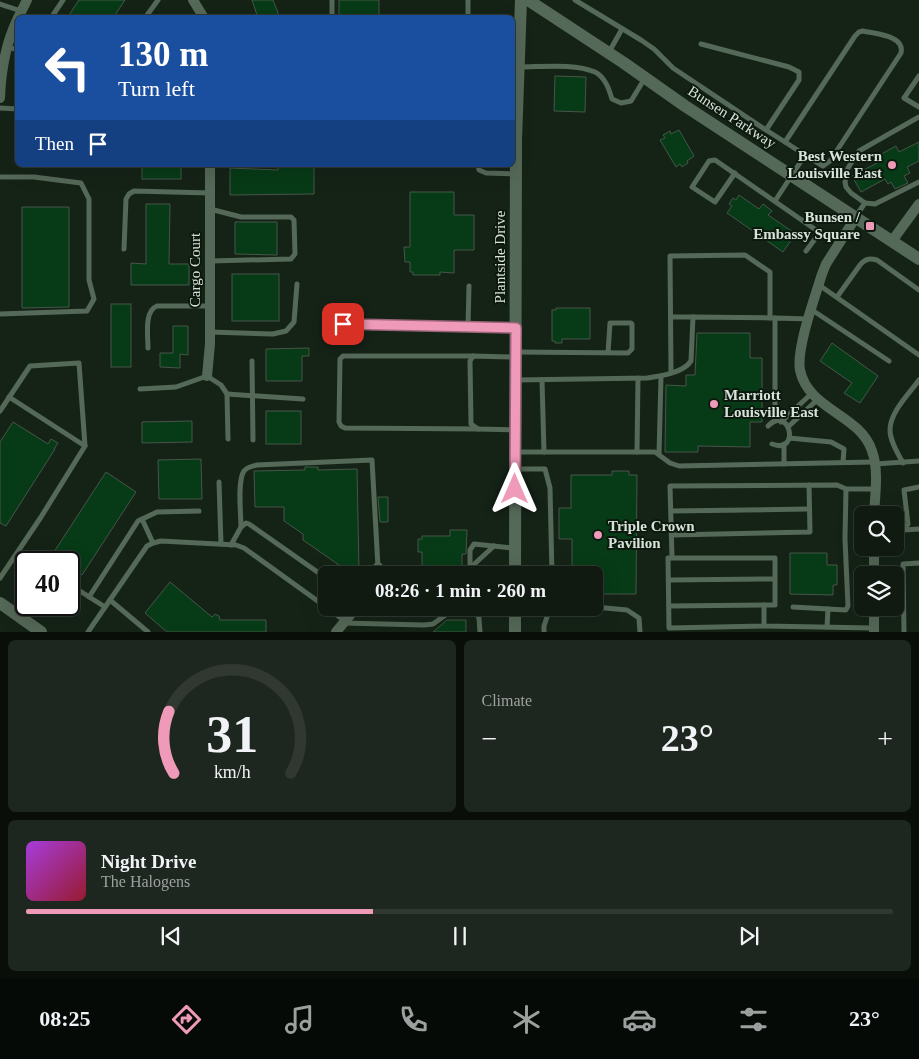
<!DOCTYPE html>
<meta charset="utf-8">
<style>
body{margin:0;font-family:Georgia,serif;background:#1e271f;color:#f1f3f6;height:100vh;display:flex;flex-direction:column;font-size:19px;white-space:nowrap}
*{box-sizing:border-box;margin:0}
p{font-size:16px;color:#9ca19f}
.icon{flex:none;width:28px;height:28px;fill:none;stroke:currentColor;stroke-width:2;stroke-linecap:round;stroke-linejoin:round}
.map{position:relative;height:632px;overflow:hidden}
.panel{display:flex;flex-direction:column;gap:8px;padding:8px;background:#090e09;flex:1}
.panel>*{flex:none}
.hud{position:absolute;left:15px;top:15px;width:500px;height:152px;border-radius:8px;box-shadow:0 5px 20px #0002,0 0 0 1px #303831;background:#1a4fa0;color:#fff;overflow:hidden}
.fabs{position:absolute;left:854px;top:506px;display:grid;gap:10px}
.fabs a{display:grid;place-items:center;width:50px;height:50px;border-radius:8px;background:#101a11;box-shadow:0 5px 20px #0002,0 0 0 1px #303831;font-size:25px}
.speed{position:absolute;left:15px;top:551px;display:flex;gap:10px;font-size:25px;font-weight:700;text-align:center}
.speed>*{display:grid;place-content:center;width:65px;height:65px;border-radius:50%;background:#101a11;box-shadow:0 5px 20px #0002,0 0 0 1px #303831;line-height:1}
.speed .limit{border:2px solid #111;border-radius:8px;background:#fff;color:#111}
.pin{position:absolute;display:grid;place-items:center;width:42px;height:42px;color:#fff;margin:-21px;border-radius:10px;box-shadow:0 2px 8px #0006}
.me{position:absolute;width:55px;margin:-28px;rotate:0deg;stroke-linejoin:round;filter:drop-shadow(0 0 4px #0008)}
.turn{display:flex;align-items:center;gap:18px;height:105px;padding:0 20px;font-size:22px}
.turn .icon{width:65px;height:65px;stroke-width:2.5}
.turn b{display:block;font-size:35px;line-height:42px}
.then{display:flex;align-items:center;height:48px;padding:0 20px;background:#0003;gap:10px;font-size:19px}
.big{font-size:38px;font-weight:700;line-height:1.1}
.panel .tile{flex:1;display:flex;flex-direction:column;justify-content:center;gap:8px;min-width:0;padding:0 18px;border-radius:8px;background:#1e271f}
.panel .dial{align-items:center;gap:0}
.dial svg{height:130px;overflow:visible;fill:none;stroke:#303831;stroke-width:7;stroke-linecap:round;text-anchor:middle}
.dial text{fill:#f1f3f6;stroke:none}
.song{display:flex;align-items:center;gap:15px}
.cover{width:60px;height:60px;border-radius:8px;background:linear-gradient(135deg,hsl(280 70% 55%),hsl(350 70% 35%))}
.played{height:5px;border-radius:2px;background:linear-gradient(90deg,#ef9ab8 40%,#303831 40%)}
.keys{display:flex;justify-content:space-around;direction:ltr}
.heat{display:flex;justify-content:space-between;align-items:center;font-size:28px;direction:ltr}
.panel .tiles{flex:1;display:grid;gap:8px;grid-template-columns:1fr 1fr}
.tile:last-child{grid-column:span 2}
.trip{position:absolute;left:318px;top:566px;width:285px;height:50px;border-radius:8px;background:#101a11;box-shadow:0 5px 20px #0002,0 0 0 1px #303831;font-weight:700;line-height:50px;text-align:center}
.tab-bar{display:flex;height:80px;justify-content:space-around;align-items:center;background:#060a07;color:#9ca19f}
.tab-bar .icon{width:35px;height:35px}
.tab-bar .selected{color:#ef9ab8}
.tab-bar b{font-size:22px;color:#f1f3f6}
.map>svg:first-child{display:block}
.building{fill:#073a17;stroke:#465648}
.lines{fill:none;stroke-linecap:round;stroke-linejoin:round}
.service{stroke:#556958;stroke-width:5}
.minor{stroke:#556958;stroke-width:10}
.tertiary{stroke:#556958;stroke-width:12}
.route-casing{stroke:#9b6478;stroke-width:12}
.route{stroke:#ef9ab8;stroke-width:9}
.poi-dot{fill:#ef9ab8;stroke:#0c1a0e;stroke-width:2}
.labels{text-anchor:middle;stroke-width:4;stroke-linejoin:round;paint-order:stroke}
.street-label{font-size:15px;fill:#d9e2da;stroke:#0c1a0e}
.poi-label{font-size:15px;font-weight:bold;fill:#d9e2da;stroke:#0c1a0e;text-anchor:end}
</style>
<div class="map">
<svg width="919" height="632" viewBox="0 0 919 632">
<rect width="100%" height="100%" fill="#152317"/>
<g class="building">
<path d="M79 0H125L113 18H67Z"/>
<path d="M252 0H273L280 18H258Z"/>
<rect x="339" y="0" width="40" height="18"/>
<path d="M555 76 586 77 585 112 554 111Z"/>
<path d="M679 130 694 156 687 161 688 163 682 167 680 164 676 167 660 140 665 138 663 135 670 131 671 134Z"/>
<path d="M919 142V161L907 167 910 173 904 176 908 183 895 189 891 182 888 184 885 179 861 192 852 176 877 163 874 158 896 146 899 152Z"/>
<rect x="142" y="165" width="39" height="14"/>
<path d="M278 165H314V194L230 195V168L278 170Z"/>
<path d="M410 192H454V215H474V250H454V273L440 272V275H413V272H410V262H405L404 247H410Z"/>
<path d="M739 195 759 209 763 204 767 207 772 211 768 215 793 232 790 237 792 239 783 252 727 213 732 206 729 204 733 198 736 200Z"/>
<path d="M146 204H170L169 264H189V285H131V263L146 264Z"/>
<path d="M22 207H69V307L22 308Z"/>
<path d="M235 222H277V255L235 254Z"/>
<rect x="232" y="274" width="47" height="47"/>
<rect x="111" y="304" width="20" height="63"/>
<path d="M556 308H590V339H562V343H555V341H552V310H556Z"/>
<path d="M173 326H188V355L180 354V368L160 367V353H173Z"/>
<path d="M697 333H750V358H762V422H750V447L698 446V452H665L666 385 686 386V375H695Z"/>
<path d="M832 343 878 376 860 403 844 393 852 383 820 361Z"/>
<path d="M309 348V356H302V381H266V349Z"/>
<rect x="266" y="411" width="35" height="33"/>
<path d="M192 421V442L142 443V422Z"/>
<path d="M13 422 48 444 51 439 58 443 54 449H55L6 526 0 523V442Z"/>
<path d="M201 459 202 499H159L158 460Z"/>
<path d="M305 467H318V470L357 469 359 571 349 572 303 540V534L284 521V507H255L254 471 305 470Z"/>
<path d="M612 471H629V475H637L636 594H594V575H572V539H559V508H571V475H612Z"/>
<path d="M106 472 136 492 82 575 69 566V562H63L52 555Z"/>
<path d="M378 497H388V522H380Z"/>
<path d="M450 530H467L466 554H462V575H400V566H422V552H418V539H422V536H450Z"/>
<path d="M790 553H827V565H837V585H833V595L790 594Z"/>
<path d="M170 582 212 617 215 614 219 616 220 620H266V632H167L145 613Z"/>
<path d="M447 620H466V632H433Z"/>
</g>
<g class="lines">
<g class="service">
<path d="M468 0V18"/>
<path d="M575 0 641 40 654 49 673 68 766 130"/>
<path d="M0 4 21 11"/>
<path d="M51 18 63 0"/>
<path d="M145 18 158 0"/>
<path d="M332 18V0"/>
<path d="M701 44 789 67 799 72V80L766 130 785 142"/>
<path d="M7 48 18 49"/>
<path d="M609 52 622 29"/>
<path d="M519 67C541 67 575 63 595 72 605 77 609 89 612 99L621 103 631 101 645 78"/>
<path d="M919 76 904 98 919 107"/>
<path d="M0 108 18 109"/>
<path d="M919 117 859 151 848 168 845 182 846 187 851 193 865 203 875 204 919 182"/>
<path d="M478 165 479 170 486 173 515 174"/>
<path d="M735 173 715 202 692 187 709 161 715 160 816 230 818 235 806 251"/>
<path d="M0 177H34L81 183 89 199V280L94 299 87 311 0 314"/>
<path d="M775 201 805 155 823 166 830 161 901 53C905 35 875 34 863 31L859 32 855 36 785 142 805 155"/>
<path d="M856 216 865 203"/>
<path d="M124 249 126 199 129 194 134 191 210 193"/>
<path d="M210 261 291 259 295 254 294 220 291 217H241L210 209"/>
<path d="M819 285 919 355"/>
<path d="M837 297 860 265C865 259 869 258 877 260L919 290"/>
<path d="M812 310 889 361"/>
<path d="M671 317H693"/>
<path d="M343 324 515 328"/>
<path d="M468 327 469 286"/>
<path d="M210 332 273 334 286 331 294 322 297 284"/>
<path d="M148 348C148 335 144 311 157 306H210"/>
<path d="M516 352 628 353 632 349V324L631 323H610L608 353"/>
<path d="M473 356H343L340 359 339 422 341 426 345 428 479 429"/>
<path d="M252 361 253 440"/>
<path d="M671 372 670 256 745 255 770 272V318"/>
<path d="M516 380 647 378C661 376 683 373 691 361L693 317 775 318"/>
<path d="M542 380 544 452"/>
<path d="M140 389 176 387 207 376 221 385 227 394 228 439"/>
<path d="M227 394 303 399"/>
<path d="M9 397 85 446"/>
<path d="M0 411 30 366 79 363 85 446 41 517 0 578"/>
<path d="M775 421V318L809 319"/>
<path d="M781 422 812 393"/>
<path d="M768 426C790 404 801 455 772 444"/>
<path d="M788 427 818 399"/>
<path d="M515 430 478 429 471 424 470 361 473 356 515 357"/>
<path d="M789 438 831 442 844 449 843 462"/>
<path d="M784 444V464"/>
<path d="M516 452H655L670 463 679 466 874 462"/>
<path d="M637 452 638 378"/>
<path d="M659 454 661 376"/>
<path d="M903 463C898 454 890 441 890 430 890 412 909 394 919 380"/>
<path d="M875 464 919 461"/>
<path d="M517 469H545L550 488 552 575"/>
<path d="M219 482 221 544"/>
<path d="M846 489H875"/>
<path d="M671 511 809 509"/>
<path d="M142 519 153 543"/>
<path d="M241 527C241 514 237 481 244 471 247 467 252 466 257 465L372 460 378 567"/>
<path d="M895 530H904L908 524 904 490 919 487"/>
<path d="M904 530 919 529"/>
<path d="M672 535 810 532 809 485"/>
<path d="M231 545 241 527 246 523 249 524 326 578"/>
<path d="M672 558 670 486 837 485 846 489 845 539 848 606 846 610 828 609 827 627"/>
<path d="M470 568 494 546"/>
<path d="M470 575V550L474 544 513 548"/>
<path d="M669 580 775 579"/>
<path d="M69 584 105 607"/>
<path d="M89 597 138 521 157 512 199 511"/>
<path d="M110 600 148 632"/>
<path d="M669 606 764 605"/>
<path d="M594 607 627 610 639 618 640 632"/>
<path d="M793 607 828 609"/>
<path d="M327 608 345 621"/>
<path d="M473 608 479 618 480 632"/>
<path d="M550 608H575"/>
<path d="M343 623 424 625 433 624 447 614"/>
<path d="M764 626V605H775V558H668L669 628 764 626 874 628"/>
<path d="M88 632 147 546 153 543 161 541 236 545 244 548 326 607"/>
<path d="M544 632V626L550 608"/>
<path d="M904 632 903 564 919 563"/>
</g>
<g class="minor">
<path d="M193 0 204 18"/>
<path d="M18 18 27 0"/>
<path d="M0 98C1 71 5 44 18 18"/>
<path d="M856 217 826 264 822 274C815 297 796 349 800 370 808 410 860 414 872 451 879 470 875 495 874 515"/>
<path d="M892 241 919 204"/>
<path d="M207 376 210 344V165"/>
<path d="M376 575 378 567"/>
<path d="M874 575V548"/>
<path d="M874 608V632"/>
<path d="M336 632 356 608"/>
</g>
<g class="tertiary">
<path d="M528 0 624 63 685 106 919 259"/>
<path d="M515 575 516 140 521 0"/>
<path d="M0 603 41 632"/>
<path d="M515 632V608"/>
</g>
</g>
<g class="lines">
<defs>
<path id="route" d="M343 324 516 328 515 489"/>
</defs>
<use href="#route" class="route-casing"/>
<use href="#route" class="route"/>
</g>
<g class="poi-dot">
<circle cx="892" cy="165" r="5"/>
<rect x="865" y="221" width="10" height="10" rx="2.5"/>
<circle cx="714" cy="404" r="5"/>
<circle cx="598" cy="535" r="5"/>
</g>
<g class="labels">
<g class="street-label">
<text transform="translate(732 117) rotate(33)" y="5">Bunsen Parkway</text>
<text transform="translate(500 257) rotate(-90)" y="5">Plantside Drive</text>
<text transform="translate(195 270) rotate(-90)" y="5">Cargo Court</text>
</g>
<g class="poi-label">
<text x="882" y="161">Best Western<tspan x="882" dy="17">Louisville East</tspan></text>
<text x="860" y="222">Bunsen /<tspan x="860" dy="17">Embassy Square</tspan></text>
<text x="724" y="400" text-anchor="start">Marriott<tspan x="724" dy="17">Louisville East</tspan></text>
<text x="608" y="531" text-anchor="start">Triple Crown<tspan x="608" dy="17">Pavilion</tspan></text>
</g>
</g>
</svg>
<div class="fabs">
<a><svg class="icon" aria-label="search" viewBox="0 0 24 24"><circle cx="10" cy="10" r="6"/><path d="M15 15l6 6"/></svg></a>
<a><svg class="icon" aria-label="layers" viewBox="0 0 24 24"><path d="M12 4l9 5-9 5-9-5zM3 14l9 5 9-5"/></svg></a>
</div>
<div class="speed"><div class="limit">40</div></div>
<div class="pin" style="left:343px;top:324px;background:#d93025"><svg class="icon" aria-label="arrive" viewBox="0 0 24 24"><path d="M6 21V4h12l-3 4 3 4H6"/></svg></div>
<svg class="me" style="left:515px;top:489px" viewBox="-20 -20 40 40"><path d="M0-17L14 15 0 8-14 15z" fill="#ef9ab8" stroke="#fff" stroke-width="4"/></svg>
<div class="trip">08:26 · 1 min · 260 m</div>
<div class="hud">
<div class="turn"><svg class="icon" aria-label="left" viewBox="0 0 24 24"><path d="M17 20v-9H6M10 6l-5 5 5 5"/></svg><div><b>130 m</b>Turn left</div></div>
<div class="then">Then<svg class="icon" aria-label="arrive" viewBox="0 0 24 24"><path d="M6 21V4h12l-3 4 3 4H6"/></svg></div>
</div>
</div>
<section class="panel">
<div class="tiles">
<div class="tile dial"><svg viewBox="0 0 100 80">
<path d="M14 69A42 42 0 1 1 86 69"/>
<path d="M14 69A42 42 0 0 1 11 31" stroke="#ef9ab8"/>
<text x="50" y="56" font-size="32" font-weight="700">31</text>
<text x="50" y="72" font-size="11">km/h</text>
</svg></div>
<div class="tile"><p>Climate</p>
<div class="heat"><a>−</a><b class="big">23°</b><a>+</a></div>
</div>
<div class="tile">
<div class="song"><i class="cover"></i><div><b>Night Drive</b><p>The Halogens</p></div></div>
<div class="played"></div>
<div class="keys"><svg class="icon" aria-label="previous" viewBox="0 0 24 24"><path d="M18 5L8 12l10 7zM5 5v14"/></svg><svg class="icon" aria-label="pause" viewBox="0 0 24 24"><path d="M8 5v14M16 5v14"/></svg><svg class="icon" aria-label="next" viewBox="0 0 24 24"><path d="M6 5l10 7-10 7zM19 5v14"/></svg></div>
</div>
</div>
</section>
<nav class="tab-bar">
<b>08:25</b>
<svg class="icon selected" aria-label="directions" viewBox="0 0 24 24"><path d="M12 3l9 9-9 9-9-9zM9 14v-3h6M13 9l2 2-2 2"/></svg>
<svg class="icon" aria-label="music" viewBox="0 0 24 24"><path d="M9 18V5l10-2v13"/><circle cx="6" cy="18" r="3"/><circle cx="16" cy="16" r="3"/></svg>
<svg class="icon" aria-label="phone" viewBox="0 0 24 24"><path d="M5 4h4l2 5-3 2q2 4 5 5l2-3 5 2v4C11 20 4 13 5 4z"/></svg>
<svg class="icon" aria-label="climate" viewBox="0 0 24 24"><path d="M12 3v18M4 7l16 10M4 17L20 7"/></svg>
<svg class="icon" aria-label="car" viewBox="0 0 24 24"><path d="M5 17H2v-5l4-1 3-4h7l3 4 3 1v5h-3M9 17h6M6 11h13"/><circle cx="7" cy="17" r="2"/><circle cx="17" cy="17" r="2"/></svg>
<svg class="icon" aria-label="filters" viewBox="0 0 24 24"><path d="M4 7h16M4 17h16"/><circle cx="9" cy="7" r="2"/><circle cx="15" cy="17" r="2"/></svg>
<b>23°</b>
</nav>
